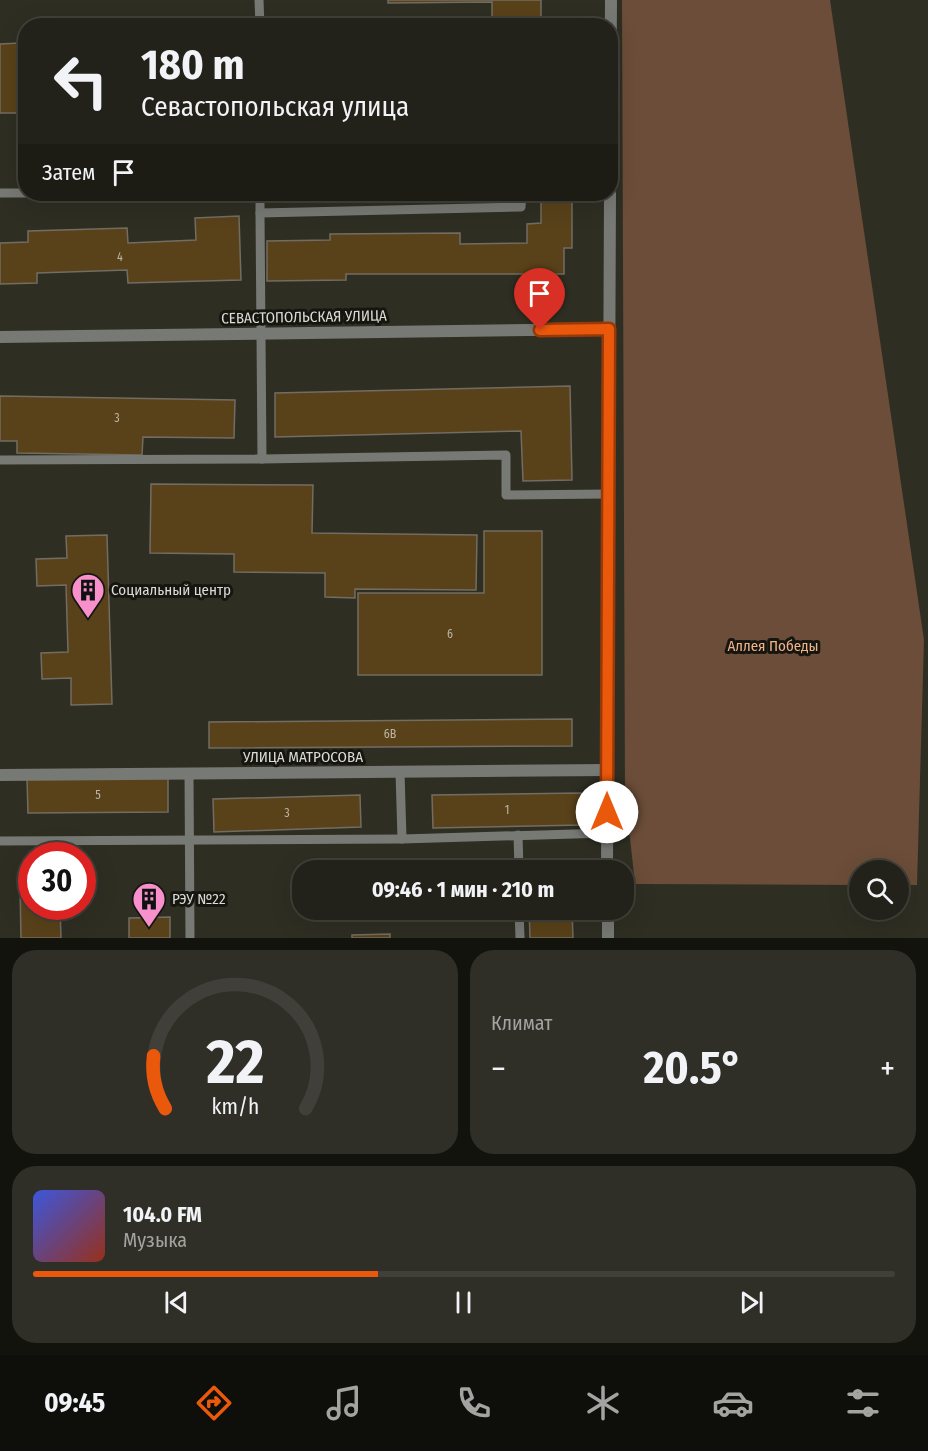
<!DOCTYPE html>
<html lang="ru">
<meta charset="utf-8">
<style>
body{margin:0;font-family:"Fira Sans Condensed",sans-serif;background:#2f2f27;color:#f1f3f6;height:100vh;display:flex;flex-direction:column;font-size:22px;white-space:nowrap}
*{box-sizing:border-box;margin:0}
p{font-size:20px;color:#a3a4a2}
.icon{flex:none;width:33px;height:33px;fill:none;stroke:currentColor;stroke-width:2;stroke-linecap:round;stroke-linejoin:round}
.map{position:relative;height:938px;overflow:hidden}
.panel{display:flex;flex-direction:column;gap:12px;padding:12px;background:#13130e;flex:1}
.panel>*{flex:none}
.banner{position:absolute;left:18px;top:18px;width:600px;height:183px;border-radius:24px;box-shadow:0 6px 24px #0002,0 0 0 2px #403f39;background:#23221a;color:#f1f3f6;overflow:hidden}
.fabs{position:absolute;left:849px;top:860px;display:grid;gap:12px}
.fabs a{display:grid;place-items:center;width:60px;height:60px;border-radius:50%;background:#23221a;box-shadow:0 6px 24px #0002,0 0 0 2px #403f39;font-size:30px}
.speed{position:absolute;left:18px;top:842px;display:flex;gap:12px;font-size:30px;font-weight:700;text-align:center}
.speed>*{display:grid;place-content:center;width:78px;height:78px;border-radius:50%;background:#23221a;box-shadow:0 6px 24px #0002,0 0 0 2px #403f39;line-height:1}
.speed .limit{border:9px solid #d22;background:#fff;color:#111}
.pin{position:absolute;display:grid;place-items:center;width:51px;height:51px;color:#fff;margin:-62px -26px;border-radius:50% 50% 50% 0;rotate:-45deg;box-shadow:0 0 6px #0007}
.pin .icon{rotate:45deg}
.me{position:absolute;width:66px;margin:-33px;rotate:0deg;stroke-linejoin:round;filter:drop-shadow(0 0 4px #0008)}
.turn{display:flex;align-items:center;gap:21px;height:126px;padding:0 24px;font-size:27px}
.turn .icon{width:78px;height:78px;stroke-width:2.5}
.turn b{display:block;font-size:42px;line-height:51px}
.then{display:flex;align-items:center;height:57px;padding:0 24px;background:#0003;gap:12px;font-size:22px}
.big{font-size:45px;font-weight:700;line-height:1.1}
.panel .tile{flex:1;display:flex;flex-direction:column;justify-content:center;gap:9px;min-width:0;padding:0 21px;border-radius:24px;background:#2f2f27}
.panel .dial{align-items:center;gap:0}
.dial svg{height:156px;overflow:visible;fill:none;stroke:#403f39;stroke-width:7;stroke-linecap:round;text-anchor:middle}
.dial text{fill:#f1f3f6;stroke:none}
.song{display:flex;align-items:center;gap:18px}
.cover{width:72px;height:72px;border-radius:9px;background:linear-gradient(135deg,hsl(230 70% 55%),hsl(10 70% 35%))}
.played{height:6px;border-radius:3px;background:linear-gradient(90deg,#ea580c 40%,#403f39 40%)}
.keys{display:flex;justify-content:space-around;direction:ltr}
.heat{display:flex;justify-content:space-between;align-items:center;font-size:33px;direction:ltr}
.panel .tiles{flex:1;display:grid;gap:12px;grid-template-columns:1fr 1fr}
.tile:last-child{grid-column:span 2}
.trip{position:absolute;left:292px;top:860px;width:342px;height:60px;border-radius:24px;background:#23221a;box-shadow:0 6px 24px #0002,0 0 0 2px #403f39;font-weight:700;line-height:60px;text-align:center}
.tab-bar{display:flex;height:96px;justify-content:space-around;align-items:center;background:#0e0e0a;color:#a3a4a2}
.tab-bar .icon{width:42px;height:42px}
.tab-bar .current{color:#ea580c}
.tab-bar b{font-size:27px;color:#f1f3f6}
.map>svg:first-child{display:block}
.green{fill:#6b4d39}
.building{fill:#59421a;stroke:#736c62;stroke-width:1.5}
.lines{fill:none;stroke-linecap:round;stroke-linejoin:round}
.lane{stroke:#777974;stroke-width:9}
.street{stroke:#777974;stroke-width:12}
.route-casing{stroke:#983908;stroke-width:15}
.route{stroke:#ea580c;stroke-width:10}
.labels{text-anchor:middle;stroke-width:6;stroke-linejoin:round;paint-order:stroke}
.number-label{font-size:12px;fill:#bbb5a6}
.street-label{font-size:15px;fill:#dcdbd5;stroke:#161611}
.poi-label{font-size:15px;fill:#dcdbd5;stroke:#161611;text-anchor:start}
.park-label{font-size:15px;fill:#f2b287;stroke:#161611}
</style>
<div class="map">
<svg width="928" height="938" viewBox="0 0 928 938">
<rect width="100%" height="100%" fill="#2f2e23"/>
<path class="green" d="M622 0H830L924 640 917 885H899L898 870H860L859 885 635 884 625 792Z"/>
<g class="building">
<path d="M388 0H541V26L492 25V2L388 3Z"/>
<path d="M199 18V26H161V19Z"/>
<path d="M19 43 21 113H0V44Z"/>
<path d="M541 194H572V248H564V274H346V280L267 281V241L330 240V234L460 233V244L527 243V224L541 223Z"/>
<path d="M239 216 241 280 128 283 127 270 37 273V283L0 284V243L28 242V231L127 228 128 243 196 240 195 218Z"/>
<path d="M570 386 572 480 523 481 521 431 275 437V393Z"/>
<path d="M0 396 235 400 234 438 143 437 142 455 17 453V441H0Z"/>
<path d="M151 484 313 485 312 533 477 535 476 590 355 589V598L325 597V573L234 572V554L150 553Z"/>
<path d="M484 531H542V675H358V593H484Z"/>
<path d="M107 535 112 704 71 705V678L42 679 41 653 68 652 66 585 37 586 36 559 67 558 66 536Z"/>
<path d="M572 719V746L209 748V722Z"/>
<path d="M168 777V812L28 813 27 779Z"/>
<path d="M581 793 582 825 433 828 432 795Z"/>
<path d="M360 795 361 827 214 832 213 799Z"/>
<path d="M20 885H32V906H60L61 938H21Z"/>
<path d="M529 909H572L573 938H530Z"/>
<path d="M170 917V938H129V918Z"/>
<path d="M390 934V938H352V935Z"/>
</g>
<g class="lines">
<g class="lane">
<path d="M259 0 260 26"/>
<path d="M0 193H26"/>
<path d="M260 194V213"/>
<path d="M262 459 506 455V495L609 494"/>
<path d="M0 460 262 459 260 213 521 207 522 194"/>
<path d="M400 772 402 839 607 833"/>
<path d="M189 773 190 938"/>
<path d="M518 835 519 870"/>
<path d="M0 841 402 839"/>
<path d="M519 909 520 938"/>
</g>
<g class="street">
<path d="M610 158 611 0"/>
<path d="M0 337 609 329"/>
<path d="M0 775 607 770"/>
<path d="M607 870 610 194"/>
<path d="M608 909V938"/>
</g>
</g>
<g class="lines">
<defs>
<path id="route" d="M540 330 609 329 607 812"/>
</defs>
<use href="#route" class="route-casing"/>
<use href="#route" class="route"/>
</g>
<defs>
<symbol id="building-pin" viewBox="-11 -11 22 30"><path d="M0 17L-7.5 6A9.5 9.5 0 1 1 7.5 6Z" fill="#f890cc" stroke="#161611"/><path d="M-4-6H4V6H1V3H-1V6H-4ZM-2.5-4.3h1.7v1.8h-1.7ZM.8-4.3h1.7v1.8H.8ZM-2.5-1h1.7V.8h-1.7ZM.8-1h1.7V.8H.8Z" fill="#111"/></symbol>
</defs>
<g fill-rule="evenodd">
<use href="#building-pin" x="69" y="571" width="38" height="52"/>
<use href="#building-pin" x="130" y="880" width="38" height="52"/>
</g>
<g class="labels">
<g class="number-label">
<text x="120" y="261">4</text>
<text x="117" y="422">3</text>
<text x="450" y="638">6</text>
<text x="390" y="738">6В</text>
<text x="98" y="799">5</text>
<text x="507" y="814">1</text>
<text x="287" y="817">3</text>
</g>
<g class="street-label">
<text transform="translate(304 317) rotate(-1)" y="5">СЕВАСТОПОЛЬСКАЯ УЛИЦА</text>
<text x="303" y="762">УЛИЦА МАТРОСОВА</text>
</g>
<g class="poi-label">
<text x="111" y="595">Социальный центр</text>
<text x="172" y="904">РЭУ №22</text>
</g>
<g class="park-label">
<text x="773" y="651">Аллея Победы</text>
</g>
</g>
</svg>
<div class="fabs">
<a><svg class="icon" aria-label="search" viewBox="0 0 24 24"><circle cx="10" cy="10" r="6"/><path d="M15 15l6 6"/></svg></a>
</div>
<div class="speed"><div class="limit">30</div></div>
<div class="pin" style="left:540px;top:330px;background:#d93025"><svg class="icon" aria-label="arrive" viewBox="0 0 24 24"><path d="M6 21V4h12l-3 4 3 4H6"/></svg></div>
<svg class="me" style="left:607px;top:812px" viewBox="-20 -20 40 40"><circle r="19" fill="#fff"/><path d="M0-13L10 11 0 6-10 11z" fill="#ea580c"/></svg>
<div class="trip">09:46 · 1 мин · 210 m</div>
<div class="banner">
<div class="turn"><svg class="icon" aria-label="left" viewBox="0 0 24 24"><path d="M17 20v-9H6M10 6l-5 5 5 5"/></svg><div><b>180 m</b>Севастопольская улица</div></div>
<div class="then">Затем<svg class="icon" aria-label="arrive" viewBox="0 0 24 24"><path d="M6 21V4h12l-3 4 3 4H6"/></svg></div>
</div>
</div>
<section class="panel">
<div class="tiles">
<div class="tile dial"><svg viewBox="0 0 100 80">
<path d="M14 69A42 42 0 1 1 86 69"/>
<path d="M14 69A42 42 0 0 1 8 42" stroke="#ea580c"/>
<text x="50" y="56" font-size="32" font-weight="700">22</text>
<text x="50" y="72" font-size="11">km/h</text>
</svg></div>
<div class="tile"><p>Климат</p>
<div class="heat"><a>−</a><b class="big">20.5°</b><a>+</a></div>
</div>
<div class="tile">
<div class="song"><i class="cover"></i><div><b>104.0 FM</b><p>Музыка</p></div></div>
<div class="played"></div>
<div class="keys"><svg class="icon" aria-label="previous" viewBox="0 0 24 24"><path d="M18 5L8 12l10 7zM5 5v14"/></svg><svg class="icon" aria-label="pause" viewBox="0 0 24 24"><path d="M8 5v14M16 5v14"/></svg><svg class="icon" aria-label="next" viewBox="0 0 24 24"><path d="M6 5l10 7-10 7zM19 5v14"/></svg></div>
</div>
</div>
</section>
<nav class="tab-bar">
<b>09:45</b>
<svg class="icon current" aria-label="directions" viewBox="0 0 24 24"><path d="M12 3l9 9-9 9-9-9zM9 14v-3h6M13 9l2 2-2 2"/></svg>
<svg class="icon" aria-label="music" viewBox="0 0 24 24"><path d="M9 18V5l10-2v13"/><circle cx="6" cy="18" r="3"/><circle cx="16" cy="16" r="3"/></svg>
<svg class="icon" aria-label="phone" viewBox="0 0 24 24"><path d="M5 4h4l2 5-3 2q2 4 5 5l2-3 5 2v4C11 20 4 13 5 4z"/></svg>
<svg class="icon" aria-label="climate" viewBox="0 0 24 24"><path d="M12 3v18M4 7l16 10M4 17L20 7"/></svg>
<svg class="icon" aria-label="car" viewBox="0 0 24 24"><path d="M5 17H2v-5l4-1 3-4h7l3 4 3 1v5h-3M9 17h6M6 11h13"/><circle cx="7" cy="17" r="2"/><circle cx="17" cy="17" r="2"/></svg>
<svg class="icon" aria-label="filters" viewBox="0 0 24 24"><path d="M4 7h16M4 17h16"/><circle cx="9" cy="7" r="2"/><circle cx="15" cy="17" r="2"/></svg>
</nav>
